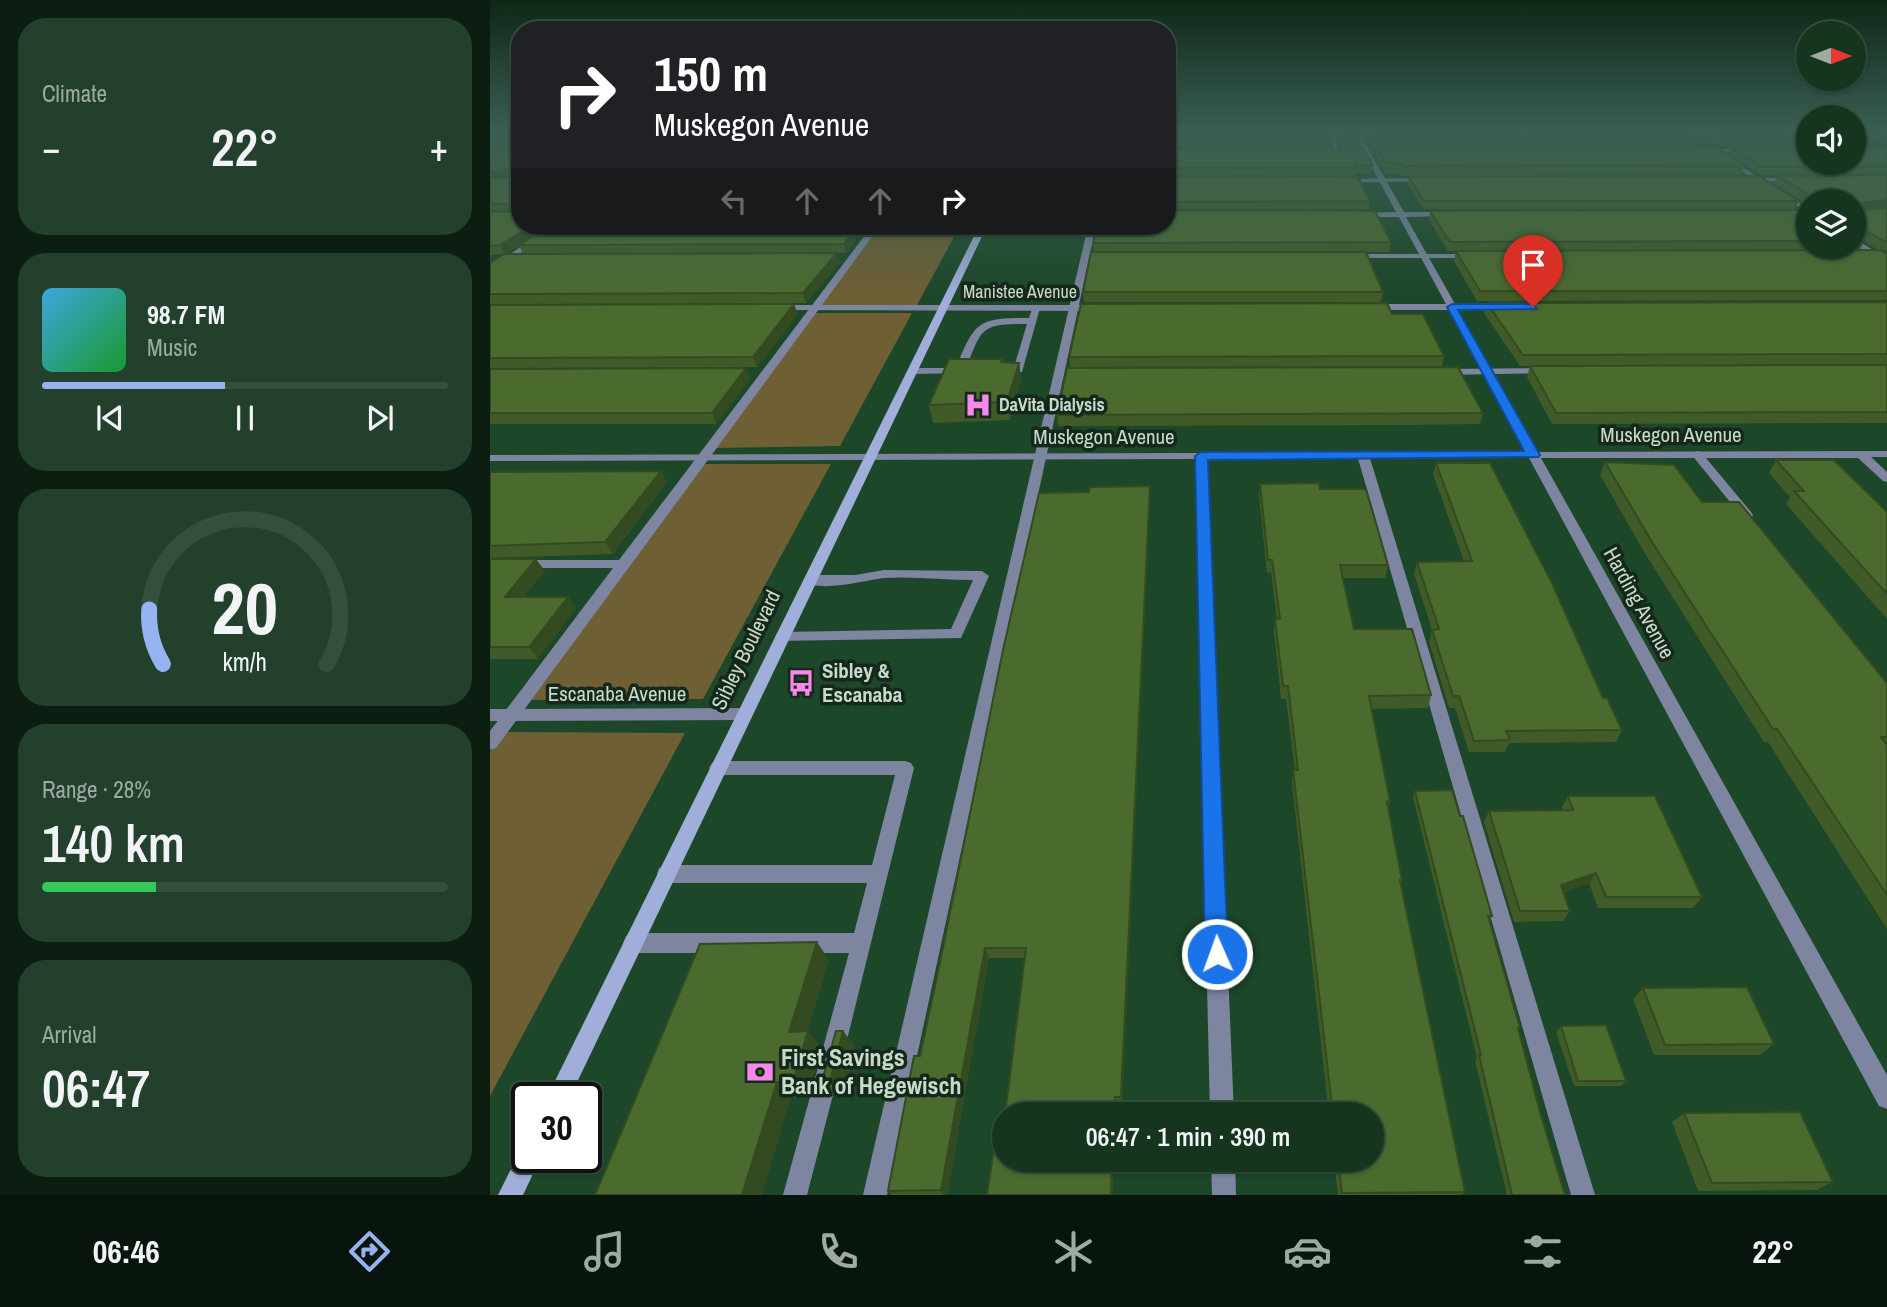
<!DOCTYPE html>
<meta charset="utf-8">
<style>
body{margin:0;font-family:"Archivo Narrow",sans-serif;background:#22402c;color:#f1f3f6;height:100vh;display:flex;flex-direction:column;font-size:26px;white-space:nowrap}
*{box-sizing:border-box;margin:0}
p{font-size:23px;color:#9daba4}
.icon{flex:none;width:38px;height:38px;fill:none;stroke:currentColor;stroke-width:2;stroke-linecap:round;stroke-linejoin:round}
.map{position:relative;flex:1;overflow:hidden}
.panel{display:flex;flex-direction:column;gap:18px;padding:18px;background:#0c1d11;width:490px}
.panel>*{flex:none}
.guide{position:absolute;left:21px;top:21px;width:665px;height:214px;border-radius:28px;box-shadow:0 2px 5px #0004,0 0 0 2px #34503d;background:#202124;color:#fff;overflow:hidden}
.needle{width:46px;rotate:90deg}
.buttons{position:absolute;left:1306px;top:21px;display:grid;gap:14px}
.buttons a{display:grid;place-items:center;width:70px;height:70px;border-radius:50%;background:#15351f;box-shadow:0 2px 5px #0004,0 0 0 2px #34503d;font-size:35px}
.speed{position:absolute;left:21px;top:1082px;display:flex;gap:14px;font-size:35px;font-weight:700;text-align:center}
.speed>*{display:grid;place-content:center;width:91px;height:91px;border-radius:50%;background:#15351f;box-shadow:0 2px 5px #0004,0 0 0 2px #34503d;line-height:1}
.speed .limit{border:4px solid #111;border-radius:10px;background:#fff;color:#111}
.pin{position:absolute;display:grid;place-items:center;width:60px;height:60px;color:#fff;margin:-72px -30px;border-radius:50% 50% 50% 0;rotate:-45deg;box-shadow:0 0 7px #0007}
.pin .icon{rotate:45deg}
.me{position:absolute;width:77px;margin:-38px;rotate:358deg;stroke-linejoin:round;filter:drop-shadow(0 0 5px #0008)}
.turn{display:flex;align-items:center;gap:24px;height:147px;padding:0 28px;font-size:32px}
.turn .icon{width:91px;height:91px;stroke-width:2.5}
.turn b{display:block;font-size:49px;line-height:60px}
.lanes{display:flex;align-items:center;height:66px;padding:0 28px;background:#0003;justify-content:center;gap:35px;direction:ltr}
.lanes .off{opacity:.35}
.big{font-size:52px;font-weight:600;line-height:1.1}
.panel .widget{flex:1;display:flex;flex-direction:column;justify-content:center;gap:10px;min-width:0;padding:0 24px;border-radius:28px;background:#22402c}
.panel .dial{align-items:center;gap:0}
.dial svg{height:182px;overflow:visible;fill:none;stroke:#34503d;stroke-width:7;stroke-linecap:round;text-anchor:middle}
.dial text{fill:#f1f3f6;stroke:none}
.song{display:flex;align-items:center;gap:21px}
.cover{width:84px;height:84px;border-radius:10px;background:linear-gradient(135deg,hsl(200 70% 55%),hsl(130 70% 35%))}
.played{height:7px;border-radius:4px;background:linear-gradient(90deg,#95b2f1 45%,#34503d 45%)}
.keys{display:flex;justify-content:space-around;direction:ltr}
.heat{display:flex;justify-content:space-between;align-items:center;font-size:38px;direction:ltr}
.charge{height:10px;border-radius:5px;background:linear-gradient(90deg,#34c759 28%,#34503d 0)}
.trip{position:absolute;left:502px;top:1102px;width:392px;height:70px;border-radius:35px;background:#15351f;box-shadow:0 2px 5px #0004,0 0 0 2px #34503d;font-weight:600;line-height:70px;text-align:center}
.dock{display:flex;height:112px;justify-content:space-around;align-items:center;background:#08150c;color:#9daba4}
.dock .icon{width:49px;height:49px}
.dock .current{color:#95b2f1}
.dock b{font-size:32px;color:#f1f3f6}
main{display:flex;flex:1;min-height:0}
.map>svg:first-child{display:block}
.green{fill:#6e5f34}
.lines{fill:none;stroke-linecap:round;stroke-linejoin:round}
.service{fill:#7d85a1;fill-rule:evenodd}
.minor{fill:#7d85a1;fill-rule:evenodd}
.secondary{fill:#a1aed9;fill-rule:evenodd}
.wall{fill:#405b28;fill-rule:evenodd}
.shaded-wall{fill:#344a20}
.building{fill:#4b6a2e;stroke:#344a20;stroke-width:2}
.route{fill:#1a73e8;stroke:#114b97;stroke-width:2}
.labels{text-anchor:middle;stroke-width:7;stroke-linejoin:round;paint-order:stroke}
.far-street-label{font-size:18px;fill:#c5dcca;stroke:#16281b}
.far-poi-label{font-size:18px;font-weight:bold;fill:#c5dcca;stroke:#16281b;text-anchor:start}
.street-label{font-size:21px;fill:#c5dcca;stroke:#16281b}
.poi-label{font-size:21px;font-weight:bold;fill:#c5dcca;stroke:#16281b;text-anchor:start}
.near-poi-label{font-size:24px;font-weight:bold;fill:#c5dcca;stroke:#16281b;text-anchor:start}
</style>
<main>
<section class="panel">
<div class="widget"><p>Climate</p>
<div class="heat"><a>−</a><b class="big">22°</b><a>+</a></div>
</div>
<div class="widget">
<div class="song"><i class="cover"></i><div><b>98.7 FM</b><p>Music</p></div></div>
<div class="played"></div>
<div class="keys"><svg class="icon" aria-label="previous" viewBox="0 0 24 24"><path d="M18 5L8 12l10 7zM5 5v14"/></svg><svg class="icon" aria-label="pause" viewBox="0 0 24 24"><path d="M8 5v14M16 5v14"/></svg><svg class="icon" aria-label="next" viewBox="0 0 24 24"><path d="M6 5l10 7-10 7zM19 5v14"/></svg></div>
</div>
<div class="widget dial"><svg viewBox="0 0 100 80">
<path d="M14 69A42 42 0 1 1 86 69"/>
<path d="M14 69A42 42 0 0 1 8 45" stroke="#95b2f1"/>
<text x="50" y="56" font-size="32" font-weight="700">20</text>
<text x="50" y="72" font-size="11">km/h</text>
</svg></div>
<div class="widget"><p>Range · 28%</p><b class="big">140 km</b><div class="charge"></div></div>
<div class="widget"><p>Arrival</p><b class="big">06:47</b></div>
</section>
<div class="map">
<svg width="1397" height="1195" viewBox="0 0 1397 1195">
<rect width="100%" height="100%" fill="#1c4729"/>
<g class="green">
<path d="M389 226H470L427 305H331Z"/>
<path d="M325 313H422L350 446 225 448Z"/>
<path d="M212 464H341L213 699 38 700Z"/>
<path d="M15 732 195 733 0 1096V752Z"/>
</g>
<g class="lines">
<g class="service">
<path d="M839 134 844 135 850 153 845 152Z"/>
<path d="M937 178 939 181 852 183 849 181 852 179Z"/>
<path d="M1258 178H1305L1308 180 1305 182 1256 181Z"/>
<path d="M382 226H390L6 748 0 750V731L123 568H0V560H129Z"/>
<path d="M598 226H606L397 1195H373Z"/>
<path d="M859 254H983L987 256 983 258H856L855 256Z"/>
<path d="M543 306 550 308 532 372 514 373 509 370 514 367H524L537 324C491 324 492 327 476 369L478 371 477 373 422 374 417 371 422 368H466C485 321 488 318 539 318Z"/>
<path d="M1056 368 1060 369V373L954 375 949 372 954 369Z"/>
<path d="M1207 451 1211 452 1261 512 1263 515 1261 518H1253L1201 454Z"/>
<path d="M873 452 879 455 1105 1195H1081L867 455Z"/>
<path d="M394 570 492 571 499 576 471 638 287 641 285 637 287 633 292 632 461 629 483 580C454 580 423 576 394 578 376 580 327 594 313 580L320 575H365Z"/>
<path d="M228 761H415L421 763 424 768 355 1048 352 1056 344 1059 350 1068 317 1195H293L328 1068 331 1060 339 1057 333 1048 359 953H143L136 950 133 943 136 936 143 933H364L377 883H176L169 880 167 874 169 868 176 865H382L405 775H228L222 773 219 768 222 763Z"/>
</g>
<g class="minor">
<path d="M861 129H867L914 212H959L963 214 959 216 916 217 965 304H1014L1018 307 1014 310H968L1048 452 1397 451V457H1381L1397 472V482L1393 481 1368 458H1051L1397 1075V1109L1389 1106 1039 458 717 459 744 1115H720L705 459 0 461V455L1035 452 959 310H880L876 307 880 304H956L909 217H868L864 215 868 213 906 212Z"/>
<path d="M1214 149H1260L1263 151 1212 152Z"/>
<path d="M1237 160H1241L1318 208V213L1237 162Z"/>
<path d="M63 226H72L0 273V267Z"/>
<path d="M1363 238 1397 258V264L1363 244Z"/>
<path d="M289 305H608L612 308 608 311 286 310V306Z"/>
<path d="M254 708 260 710 262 714 260 718 254 720 0 721V709Z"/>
<path d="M721 1160H745L746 1195H722Z"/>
</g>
<g class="secondary">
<path d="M489 226H497L80 1097H57Z"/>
<path d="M37 1146V1157H51L33 1195H8L31 1149Z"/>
</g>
</g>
<g class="wall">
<path d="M0 129H30V226H377L356 253H347L350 263 316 303 0 304V263L14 254 0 255V149L16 150 0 148ZM29 245 33 254H15Z"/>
<path d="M677 129H864L869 140 868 147H851L846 134 840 131 842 140 841 147H677Z"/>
<path d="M870 129H1195L1210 139 1207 146 1239 155 1242 148 1318 163 1363 129 1397 146 1379 148 1397 147V174L1270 175 1255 165 1251 175 912 176 910 173H895L885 156 887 147H881Z"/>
<path d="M1196 129H1318V147L1225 146Z"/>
<path d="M677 149 883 165 881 173H866V176H677Z"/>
<path d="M1397 175V251L1390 250 1397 254V300L987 301 964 261 966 251H958L939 220 940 211 1318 210V247H1363V201H1318V205L1284 184 1288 176ZM1374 242 1389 250H1369Z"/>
<path d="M677 177 880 201 879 209 727 210 901 242 899 252H604L603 243 677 226Z"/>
<path d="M919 177 1309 201 1305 209H933L918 185Z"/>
<path d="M593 292H893L891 302H594Z"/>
<path d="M1397 302V364L1030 366 994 313 997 303Z"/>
<path d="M0 305 308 314 267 367 0 368Z"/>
<path d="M902 314 954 356 952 366 580 367 579 357Z"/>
<path d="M512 359 513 362 529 363 531 380 520 420 443 423 439 405Z"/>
<path d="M1397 365V423L1062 424 1037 377 1040 366Z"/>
<path d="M256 368 260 379 226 424H0V369Z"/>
<path d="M993 413 990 424 913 425 568 426 567 415Z"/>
<path d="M1286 460 1397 512V619L1296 504 1300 497 1279 473Z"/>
<path d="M1115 462 1212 502 1397 683V929L1278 742H1274L1156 555 1110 475Z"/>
<path d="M946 463 1113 698 1132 730 1126 742 1019 743 1015 752H979L965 708H959L939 642 942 630 924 574 927 562 974 561 943 474Z"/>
<path d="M0 472 177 482 123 554 0 558Z"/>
<path d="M770 484 830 489 898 565 895 578H853L864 629 941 695 938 708 881 709 900 801 898 809 912 880 911 885 975 1192 972 1195H848L844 1160H882V1115H839L802 783 803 770H805L796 699H791L784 632 785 619H787L781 572 777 573 769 496Z"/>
<path d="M660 486V497L632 1105H627L535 958H499L457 1195H401L398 1191 430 1056 599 492Z"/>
<path d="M0 559 55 571 33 597H78L86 608 48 659H0Z"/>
<path d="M925 791 1002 916 1000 921 1030 1028 1028 1030 1050 1112 1075 1195H1017L985 1061 987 1058 923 797Z"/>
<path d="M1078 796 1212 897 1203 908H1108L1099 883 1073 893 1080 911 1073 921 1024 922 994 822 999 811 1073 810 1072 807Z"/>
<path d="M339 960 317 1031 331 1047 317 1097H301L105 1195Z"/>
<path d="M1153 988 1284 1044 1270 1055H1164L1143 999Z"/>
<path d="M1071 1026 1136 1081 1131 1086H1084L1066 1032Z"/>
<path d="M353 1031 365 1047 353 1096H345L332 1081Z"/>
<path d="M1194 1113 1343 1182 1327 1190 1208 1191 1182 1122Z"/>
</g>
<g class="shaded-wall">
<path d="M1397 139V146L1363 149 1364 141Z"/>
<path d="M26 169 30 177 0 180V171Z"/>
<path d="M1397 200V208L1363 212 1365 203Z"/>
<path d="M41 226H59L15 254 10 245Z"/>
<path d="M368 226H377L356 253 354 244Z"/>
<path d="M347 253 350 263 316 303 313 293Z"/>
<path d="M304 304 308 314 267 367 263 357Z"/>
<path d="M529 363 531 380 520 420 517 402Z"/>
<path d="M256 368 260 379 226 424 222 413Z"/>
<path d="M171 471 177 482 123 554 115 542Z"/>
<path d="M660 486V497L632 1105 631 1097Z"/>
<path d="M46 559 55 571 24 609 15 597Z"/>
<path d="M78 597 86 608 48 659 39 647Z"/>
<path d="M1106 873 1099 883 1064 896 1071 885Z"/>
<path d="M327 942 339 960 312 1047 299 1032Z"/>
<path d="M495 948 499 958 457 1195H454L451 1190Z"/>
<path d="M318 1031 331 1047 317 1097 303 1082Z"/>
<path d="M353 1031 365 1047 353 1096 340 1081Z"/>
<path d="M287 1082 301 1097 272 1195H252Z"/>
<path d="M625 1097 627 1105 626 1115H624Z"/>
<path d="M622 1160H624L623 1195H621Z"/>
</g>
<g class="building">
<path d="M0 129H30V226H41L10 245 0 246V211L25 212 28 205 0 203V178H28L26 169 0 171V149L26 150 29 143 0 141Z"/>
<path d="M677 129H838L842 140H677Z"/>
<path d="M848 129H864L869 140H852Z"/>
<path d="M875 129H1195L1210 139 882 140Z"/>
<path d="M1211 129H1318V140L1228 139Z"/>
<path d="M1363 129H1397V139L1364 141 1367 148 1397 147V166L1273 167 1242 148H1318V163H1363Z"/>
<path d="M887 147H1225L1255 165 914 166 912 163H897Z"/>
<path d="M677 149H873L883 165H865L867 168H677Z"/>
<path d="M1397 175V200L1365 203 1368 210 1397 208V241H1394L1367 226 1365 235 1374 241H1363V201H1323V197L1288 176Z"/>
<path d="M677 176 868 177 880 201 677 202Z"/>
<path d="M1269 176 1309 201H934L919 177Z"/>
<path d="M677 210 885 211 901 242 603 243 607 226H677Z"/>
<path d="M1318 210V241L960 242 940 211Z"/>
<path d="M58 226H368L354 244 29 245Z"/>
<path d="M1390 250 1397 254V291H990L966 251Z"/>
<path d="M601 252H876L893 292H593Z"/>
<path d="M347 253 313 293 0 294V263L14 254Z"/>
<path d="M1397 302V354L1033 355 997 303Z"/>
<path d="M897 303 902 314H933L954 356 579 357 591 304Z"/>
<path d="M304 304 263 357 0 358V305Z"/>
<path d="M459 359H512L511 362 529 363 517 402 439 405Z"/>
<path d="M1397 365V412L1066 413 1040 366Z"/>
<path d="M968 367 993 413 567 415 577 368Z"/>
<path d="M256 368 222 413H0V369Z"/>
<path d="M1286 460H1344L1397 512V594L1304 491H1314Z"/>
<path d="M1115 462 1184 465 1212 502H1249L1397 683V737H1391L1397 745V895L1287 729H1283L1162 542Z"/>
<path d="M946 463H1000L1062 583 1113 698H1117L1132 730 1016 731 1020 740 984 741 969 696H963L942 630 949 629 927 562 982 561Z"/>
<path d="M171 471 115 542 0 546V472Z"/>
<path d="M829 483 830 489H876L898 565H850L864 629H922L941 695 879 696 900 801 897 802 912 880H910L975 1192 852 1193 848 1160H882V1115H843L803 770H808L798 686H793L785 619H790L782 560H778L770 484Z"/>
<path d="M660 486 631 1097H625L624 1115H515L536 948H495L451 1190 398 1191 424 1056H430L447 977 513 650 549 493 599 492 600 487Z"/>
<path d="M0 559H46L15 597H78L39 647H0Z"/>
<path d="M962 790 970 816H973L1002 916H998L1030 1028H1028L1050 1112 1075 1195H1022L989 1055H991L925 791Z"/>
<path d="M1078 796H1165L1212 897H1116L1106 873 1071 885 1080 911H1030L999 811 1083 810Z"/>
<path d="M327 942 299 1032 318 1031 303 1082H287L252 1195H105L210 944Z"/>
<path d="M1257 987 1284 1044 1175 1045 1153 988Z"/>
<path d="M1116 1025 1136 1081H1088L1071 1026Z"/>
<path d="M346 1031H353L340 1081H332Z"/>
<path d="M1310 1112 1343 1182 1222 1183 1194 1113Z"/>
<path d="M514 1116V1160H622L621 1195H497L507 1128H513Z"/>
</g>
<linearGradient id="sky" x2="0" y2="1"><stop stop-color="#0f2717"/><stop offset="0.44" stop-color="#3a5e54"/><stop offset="1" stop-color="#3a5e54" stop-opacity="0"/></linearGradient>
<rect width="1397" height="296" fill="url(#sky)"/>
<path class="route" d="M1043 304 1047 309 968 310 1050 455 1048 457 718 460 738 954 735 962 727 965 718 962 715 954 705 456 711 452 1034 451 957 307 962 304Z"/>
<defs>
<symbol id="hospital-bare" viewBox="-9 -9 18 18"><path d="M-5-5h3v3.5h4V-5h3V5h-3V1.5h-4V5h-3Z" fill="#f888eb" stroke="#16281b" stroke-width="2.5" paint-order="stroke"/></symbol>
<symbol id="bus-bare" viewBox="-9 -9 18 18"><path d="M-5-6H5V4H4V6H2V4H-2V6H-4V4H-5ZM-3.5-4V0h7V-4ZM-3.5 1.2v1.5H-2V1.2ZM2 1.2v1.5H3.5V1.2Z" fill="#f888eb" stroke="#16281b" stroke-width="2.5" paint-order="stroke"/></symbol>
<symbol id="bank-bare" viewBox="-9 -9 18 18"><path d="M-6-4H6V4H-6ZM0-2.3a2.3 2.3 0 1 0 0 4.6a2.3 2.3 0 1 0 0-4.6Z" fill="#f888eb" stroke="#16281b" stroke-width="2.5" paint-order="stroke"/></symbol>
</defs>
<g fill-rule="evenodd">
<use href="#hospital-bare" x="469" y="386" width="38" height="38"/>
<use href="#bus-bare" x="292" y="664" width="38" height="38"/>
<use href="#bank-bare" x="251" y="1053" width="38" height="38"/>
</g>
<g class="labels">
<g class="far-street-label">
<text x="530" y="298">Manistee Avenue</text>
</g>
<g class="far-poi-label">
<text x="509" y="411">DaVita Dialysis</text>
</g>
<g class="street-label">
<text x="1181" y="442">Muskegon Avenue</text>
<text x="614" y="444">Muskegon Avenue</text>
<text transform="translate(1149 603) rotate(61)" y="7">Harding Avenue</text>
<text transform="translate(256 650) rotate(-64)" y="7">Sibley Boulevard</text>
<text x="127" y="701">Escanaba Avenue</text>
</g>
<g class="poi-label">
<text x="332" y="678">Sibley &amp;<tspan x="332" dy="24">Escanaba</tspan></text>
</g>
<g class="near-poi-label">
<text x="291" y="1066">First Savings<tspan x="291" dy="28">Bank of Hegewisch</tspan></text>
</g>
</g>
</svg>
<div class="buttons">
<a><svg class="needle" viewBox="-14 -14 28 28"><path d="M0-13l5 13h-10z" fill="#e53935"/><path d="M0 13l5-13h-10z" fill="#9daba4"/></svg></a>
<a><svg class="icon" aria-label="sound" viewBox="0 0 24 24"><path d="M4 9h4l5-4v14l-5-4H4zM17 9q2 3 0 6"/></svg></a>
<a><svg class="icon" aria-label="layers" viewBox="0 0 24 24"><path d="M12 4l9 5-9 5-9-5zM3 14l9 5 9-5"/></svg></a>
</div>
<div class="speed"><div class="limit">30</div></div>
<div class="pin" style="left:1043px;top:307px;background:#d93025"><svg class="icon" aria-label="arrive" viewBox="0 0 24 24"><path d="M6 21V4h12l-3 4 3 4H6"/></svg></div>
<svg class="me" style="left:727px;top:954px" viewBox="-20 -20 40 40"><circle r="17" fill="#1a73e8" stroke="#fff" stroke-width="3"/><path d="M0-11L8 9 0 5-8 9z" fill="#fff"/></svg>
<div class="trip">06:47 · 1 min · 390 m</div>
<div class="guide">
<div class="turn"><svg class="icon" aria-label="right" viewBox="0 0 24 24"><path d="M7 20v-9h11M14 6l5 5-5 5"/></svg><div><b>150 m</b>Muskegon Avenue</div></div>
<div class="lanes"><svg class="icon off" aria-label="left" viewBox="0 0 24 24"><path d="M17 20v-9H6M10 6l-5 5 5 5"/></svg><svg class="icon off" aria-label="ahead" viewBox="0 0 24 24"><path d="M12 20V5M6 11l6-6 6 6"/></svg><svg class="icon off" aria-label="ahead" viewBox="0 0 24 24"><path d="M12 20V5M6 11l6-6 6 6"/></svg><svg class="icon" aria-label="right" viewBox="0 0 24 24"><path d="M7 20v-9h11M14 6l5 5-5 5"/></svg></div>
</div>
</div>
</main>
<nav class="dock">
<b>06:46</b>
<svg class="icon current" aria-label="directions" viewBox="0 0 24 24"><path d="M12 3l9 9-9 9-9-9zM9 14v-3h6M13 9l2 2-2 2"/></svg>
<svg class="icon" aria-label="music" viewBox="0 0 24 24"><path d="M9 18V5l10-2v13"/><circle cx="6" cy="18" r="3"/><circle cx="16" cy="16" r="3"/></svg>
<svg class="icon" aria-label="phone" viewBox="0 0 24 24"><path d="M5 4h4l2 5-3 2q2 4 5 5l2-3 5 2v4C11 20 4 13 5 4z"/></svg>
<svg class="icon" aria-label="climate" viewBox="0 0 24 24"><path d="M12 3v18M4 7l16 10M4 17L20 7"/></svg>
<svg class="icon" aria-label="car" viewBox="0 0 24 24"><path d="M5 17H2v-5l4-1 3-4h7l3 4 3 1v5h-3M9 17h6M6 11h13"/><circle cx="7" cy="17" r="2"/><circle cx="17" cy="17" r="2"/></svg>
<svg class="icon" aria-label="filters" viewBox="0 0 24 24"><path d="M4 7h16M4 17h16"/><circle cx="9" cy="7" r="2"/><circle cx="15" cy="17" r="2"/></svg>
<b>22°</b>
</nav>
